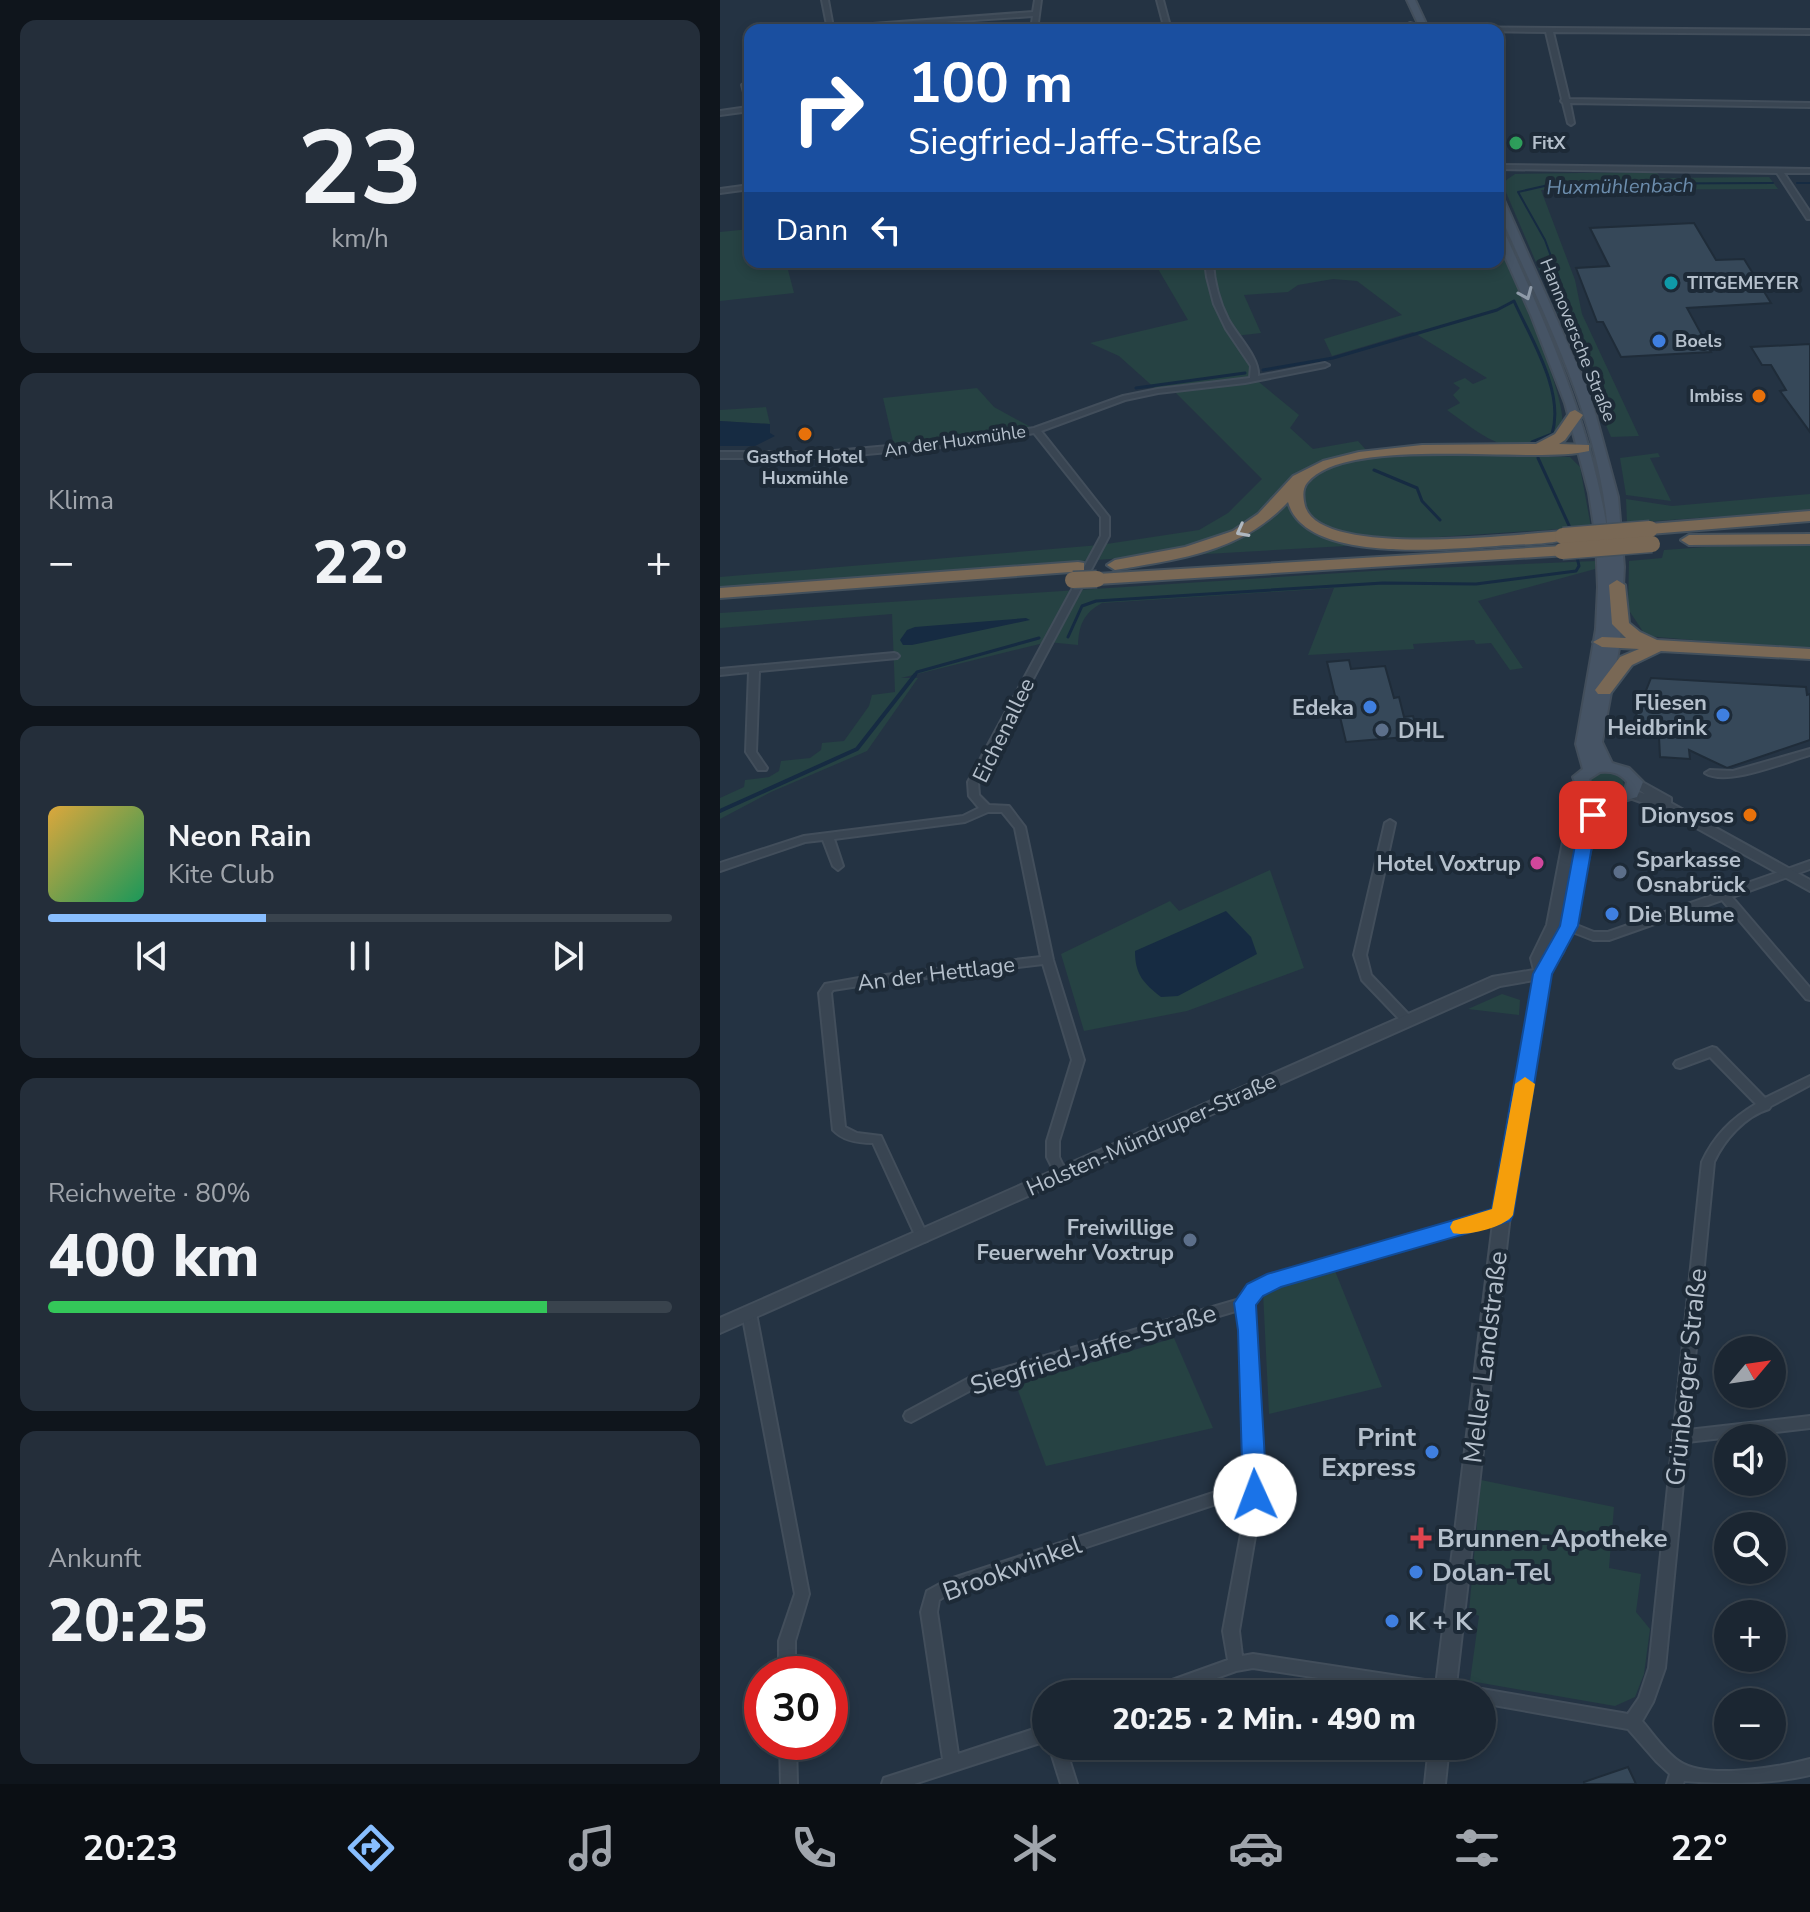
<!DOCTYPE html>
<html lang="de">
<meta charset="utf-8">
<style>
body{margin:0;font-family:"Nunito Sans",sans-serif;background:#242e3a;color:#f1f3f6;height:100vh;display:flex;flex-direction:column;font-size:30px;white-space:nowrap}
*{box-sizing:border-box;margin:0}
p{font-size:26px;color:#a0a5ac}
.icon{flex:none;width:44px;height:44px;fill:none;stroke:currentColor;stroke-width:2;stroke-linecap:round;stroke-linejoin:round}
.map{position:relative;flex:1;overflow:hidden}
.details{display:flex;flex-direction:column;gap:20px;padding:20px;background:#0f151c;width:720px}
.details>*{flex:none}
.guide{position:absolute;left:24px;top:24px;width:760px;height:244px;border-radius:16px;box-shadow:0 4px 12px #0003,0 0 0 2px #39434d;background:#1a4fa0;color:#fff;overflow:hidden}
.needle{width:52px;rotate:61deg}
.controls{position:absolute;left:994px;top:1336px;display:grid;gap:16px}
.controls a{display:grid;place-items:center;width:72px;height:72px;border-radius:50%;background:#1b2632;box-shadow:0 4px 12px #0003,0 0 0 2px #39434d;font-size:40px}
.speed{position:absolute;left:24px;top:1656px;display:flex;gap:16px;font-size:40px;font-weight:700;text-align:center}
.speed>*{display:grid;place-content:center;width:104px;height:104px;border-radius:50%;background:#1b2632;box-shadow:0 4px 12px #0003,0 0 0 2px #39434d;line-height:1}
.speed .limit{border:12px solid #d22;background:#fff;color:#111}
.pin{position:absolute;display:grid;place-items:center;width:68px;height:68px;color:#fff;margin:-34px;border-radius:16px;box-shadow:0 4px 12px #0006}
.me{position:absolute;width:88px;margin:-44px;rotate:358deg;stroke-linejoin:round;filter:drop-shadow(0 0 6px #0008)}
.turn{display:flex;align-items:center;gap:28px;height:168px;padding:0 32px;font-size:36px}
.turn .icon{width:104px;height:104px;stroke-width:2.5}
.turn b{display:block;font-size:56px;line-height:68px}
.then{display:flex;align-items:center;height:76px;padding:0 32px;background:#0003;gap:16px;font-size:30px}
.big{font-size:60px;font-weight:800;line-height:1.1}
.details .card{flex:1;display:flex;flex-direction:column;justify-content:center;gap:12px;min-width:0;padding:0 28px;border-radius:16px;background:#242e3a}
.details .dial{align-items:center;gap:0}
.dial b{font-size:104px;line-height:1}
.song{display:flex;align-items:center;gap:24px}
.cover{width:96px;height:96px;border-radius:12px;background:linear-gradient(135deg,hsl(40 70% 55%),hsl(150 70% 35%))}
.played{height:8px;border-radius:4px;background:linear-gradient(90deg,#88beff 35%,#39434d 35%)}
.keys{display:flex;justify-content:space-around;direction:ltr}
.heat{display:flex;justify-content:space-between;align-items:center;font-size:44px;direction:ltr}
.charge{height:12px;border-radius:6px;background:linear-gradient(90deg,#34c759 80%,#39434d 0)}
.trip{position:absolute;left:312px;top:1680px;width:464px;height:80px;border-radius:40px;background:#1b2632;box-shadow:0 4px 12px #0003,0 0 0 2px #39434d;font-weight:800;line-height:80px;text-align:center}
.tab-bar{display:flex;height:128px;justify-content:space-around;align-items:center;background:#0b0f14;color:#a0a5ac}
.tab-bar .icon{width:56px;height:56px}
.tab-bar .current{color:#88beff}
.tab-bar b{font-size:36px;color:#f1f3f6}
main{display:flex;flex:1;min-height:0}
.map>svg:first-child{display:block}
.green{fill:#264243}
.water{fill:#162b42}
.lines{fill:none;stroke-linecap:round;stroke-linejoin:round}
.stream-far2{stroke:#162b42;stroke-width:2}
.stream-far1{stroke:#162b42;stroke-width:3}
.stream{stroke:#162b42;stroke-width:4}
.building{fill:#364859;stroke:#1f2c39;stroke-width:2}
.minor-casing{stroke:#424e5b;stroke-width:4}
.tertiary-casing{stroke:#424e5b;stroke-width:4}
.secondary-casing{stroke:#424e5b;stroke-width:4}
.motorway-casing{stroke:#43505c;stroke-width:4}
.minor{fill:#394552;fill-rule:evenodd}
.tertiary{fill:#394552;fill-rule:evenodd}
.secondary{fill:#465465;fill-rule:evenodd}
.motorway{fill:#796855;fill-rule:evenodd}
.motorway-bridge-casing{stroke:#43505c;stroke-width:19;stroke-linecap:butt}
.motorway-bridge{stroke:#796855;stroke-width:16}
.oneway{stroke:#8e9aa8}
.oneway2{stroke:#afb7c0}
.route{fill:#1a73e8;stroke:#114b97;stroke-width:2}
.slow{fill:#f59e0b}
.leisure-dot{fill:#2e9e5b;stroke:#1d2a37;stroke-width:3}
.culture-dot{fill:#0f9aa8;stroke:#1d2a37;stroke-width:3}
.shop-dot{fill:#3f7fe0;stroke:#1d2a37;stroke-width:3}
.food-dot{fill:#e8710a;stroke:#1d2a37;stroke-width:3}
.service-dot{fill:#5c6f8a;stroke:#1d2a37;stroke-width:3}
.hotel-dot{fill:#d1479c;stroke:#1d2a37;stroke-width:3}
.health-dot{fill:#e0444e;stroke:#1d2a37;stroke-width:3}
.labels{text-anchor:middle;stroke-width:8;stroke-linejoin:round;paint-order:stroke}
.far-poi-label{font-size:18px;font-weight:bold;fill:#b5c0cc;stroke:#1d2a37;text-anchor:start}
.far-street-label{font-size:18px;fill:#b5c0cc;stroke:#1d2a37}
.far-water-label{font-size:20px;font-style:italic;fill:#6c8dad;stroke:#1d2a37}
.poi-label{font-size:22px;font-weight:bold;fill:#b5c0cc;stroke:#1d2a37;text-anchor:end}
.street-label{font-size:22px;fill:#b5c0cc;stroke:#1d2a37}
.near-street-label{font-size:26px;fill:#b5c0cc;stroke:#1d2a37}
.near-poi-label{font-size:26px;font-weight:bold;fill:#b5c0cc;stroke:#1d2a37;text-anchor:start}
</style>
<main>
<section class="details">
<div class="card dial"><b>23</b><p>km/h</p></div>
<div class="card"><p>Klima</p>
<div class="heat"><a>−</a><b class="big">22°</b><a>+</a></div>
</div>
<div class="card">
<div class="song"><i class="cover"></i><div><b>Neon Rain</b><p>Kite Club</p></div></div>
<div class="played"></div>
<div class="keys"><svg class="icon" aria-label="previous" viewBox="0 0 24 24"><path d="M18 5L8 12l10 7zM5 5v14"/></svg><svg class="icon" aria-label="pause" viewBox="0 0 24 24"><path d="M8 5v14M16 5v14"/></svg><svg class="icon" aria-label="next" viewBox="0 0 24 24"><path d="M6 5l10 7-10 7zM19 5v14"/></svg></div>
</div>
<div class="card"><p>Reichweite · 80%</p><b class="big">400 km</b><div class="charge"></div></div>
<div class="card"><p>Ankunft</p><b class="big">20:25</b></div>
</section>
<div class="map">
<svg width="1090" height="1784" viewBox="0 0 1090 1784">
<rect width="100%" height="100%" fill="#243343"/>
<g class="green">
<path d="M937 172 940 178 1049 177 1058 189 821 190 855 280 862 314 919 436 891 437 782 183 795 174Z"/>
<path d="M30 229V262H66L74 293 0 301V232Z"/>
<path d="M778 245C792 277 853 405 841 432 790 462 769 440 727 410L740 403 733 395 740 388 733 383 745 378 753 384 767 378 693 332 612 356 604 339 682 315 637 281 613 279 578 285 568 292 524 295 541 333 515 336 535 366 534 378 579 415 570 428 593 449 638 441 648 452C625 457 596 460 577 474 550 495 544 520 509 536 481 549 448 551 418 557L0 587V577L380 545 479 530 508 513 542 479 452 389 438 391 399 356 370 343 468 320 434 262H778Z"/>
<path d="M257 388 274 407 316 430 175 450 163 398Z"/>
<path d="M46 407 50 424 0 421V410Z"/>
<path d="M938 453 940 457 930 458 951 501 906 495 900 458Z"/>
<path d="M749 454 850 457 860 467 871 527 659 541 612 532 584 513C582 503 579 493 586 484 612 450 710 455 749 454Z"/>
<path d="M570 494C588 537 599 537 643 545L469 555C516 543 535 527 570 494Z"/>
<path d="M1090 494V510L907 523 906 499 952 506Z"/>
<path d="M1055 542H1090V650L926 636 908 609 909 561 942 558 944 550Z"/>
<path d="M875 561V569L758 601 803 668 790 670 771 643 756 644 754 640 693 644 694 649 588 655 614 588 382 603C364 613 359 624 358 645L328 642 181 678H198L147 751 51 792 0 819V798L24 787 25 780 49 777 59 771 61 761 90 758 101 750 102 743 124 741 149 706 152 695 175 692 172 614 0 628V613L668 570Z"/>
<path d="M885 772 902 777 905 789 890 795 873 789 871 777Z"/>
<path d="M550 870 584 968 467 1011 364 1031 341 954 450 901 459 911Z"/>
<path d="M782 994 800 1000 799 1015 748 1009Z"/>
<path d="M615 1271 662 1387 549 1414 543 1292Z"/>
<path d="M454 1338 493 1428 326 1466 296 1385Z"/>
<path d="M761 1480 894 1507 889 1568 921 1574 916 1612 930 1629 924 1674 915 1697 895 1706 750 1681 759 1616 749 1611Z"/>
</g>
<g class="water">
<path d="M0 421 50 424V433L55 436 35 446H0Z"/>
<path d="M306 618 310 620 192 645H183L180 640 187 630 195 627Z"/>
<path d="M506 911 531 937 537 954 458 996 441 997C423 983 415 974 415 951Z"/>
</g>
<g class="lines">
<g class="stream-far2">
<path d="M1077 183H1090"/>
<path d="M840 281 825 240 798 192 833 184 1053 183"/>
</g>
<g class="stream-far1">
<path d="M543 370 613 358 777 310 794 301C811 339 845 392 832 434L812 442"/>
<path d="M416 388 525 373"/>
<path d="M818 458 852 532"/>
<path d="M654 470 697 488 702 501 720 520"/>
<path d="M348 637 362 606 376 601 663 583 756 584 856 571 859 566 856 553"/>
<path d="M193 677 197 672 319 638"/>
</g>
<path class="stream" d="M0 811 137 749 195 675"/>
</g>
<g class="building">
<path d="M974 223 996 260 1024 259 1051 303 967 308 991 352 901 357 883 322H877L856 268 889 266 870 228Z"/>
<path d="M1090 344V432L1060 391 1066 390 1051 365H1042L1031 347Z"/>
<path d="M629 660 631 669 665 666 674 698 679 697 684 717 693 716 698 736 626 742 607 662Z"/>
<path d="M931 678 1086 687 1087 695 1090 694V740L1007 768 969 750 970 759 940 757 939 737 908 736Z"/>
<path d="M908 1767 916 1784H864V1782Z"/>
</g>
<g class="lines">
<defs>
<g id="minor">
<path d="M102 0H108L113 27 313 12 315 0H321L317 30H311L313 16 108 30Z"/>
<path d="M437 0H443L451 30H445Z"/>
<path d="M690 23 704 27 1090 30V34L833 32 849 99 1090 103V107L850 103 854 123 851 125 848 123 843 103 841 101 842 99 826 32 701 30 688 26 687 25Z"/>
<path d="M25 83 28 85 30 111 0 115V111L28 107 22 85Z"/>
<path d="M778 165 1090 169V173H1064L1090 212V219H1087L1057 173 778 169Z"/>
<path d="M30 185V189L0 193V189Z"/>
<path d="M485 262H493C494 282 499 301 508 319 517 336 540 358 538 376L605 363 609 365 605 367 525 383 438 393 405 400 321 431 389 517V536L258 782 259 795 269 805 289 806 305 827 333 960 364 1060 339 1141V1157L347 1174 345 1177 341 1179 337 1177 327 1157V1141L352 1060 323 964 139 986 113 990 111 993 125 1127 137 1133 161 1136 208 1237 207 1241 202 1242 197 1241 196 1237 153 1143C138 1143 123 1141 113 1130L99 993 105 984 139 978 321 957 295 828 282 812H268L245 822 114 839 123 866 118 870 113 866 103 840 85 842 0 871V863L84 836 243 816 259 808 249 796 248 782 381 536V517L314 433 256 444 103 458H0V452H103L256 438 314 428 403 396 438 389 530 378 531 366 506 329 494 304 487 277Z"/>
<path d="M174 653 177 654 179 656 177 658 39 671 36 752 47 768 46 770H38L26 752 29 672 0 675V669Z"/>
<path d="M1090 749V755C1065 762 1007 787 985 773L990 770 1013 771Z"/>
<path d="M670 820 675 823 646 955 651 975 691 1017 693 1020 691 1023H683L642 980 634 955 665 823Z"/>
<path d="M1090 861V869L1012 897 1090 988V1000L1086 999 1002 900 889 940H873L845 929 843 926 849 922 874 932H888Z"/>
<path d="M992 1047 996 1048 1045 1098 1090 1076V1085L1051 1106 1049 1109C1025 1116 1004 1140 994 1162L968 1430 1090 1416V1428L967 1442 945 1668 933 1702 922 1721C934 1735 945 1752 960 1762 987 1780 1060 1767 1090 1759V1775C1053 1784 1001 1784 964 1781L963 1784H947L950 1774 936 1761 908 1729 762 1703V1694H703L533 1668 516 1671 452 1694H424L427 1689 508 1660 503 1631 527 1502 496 1504 231 1592 219 1600 217 1612 238 1754 326 1725V1741L194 1784H162L164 1778 223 1759 201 1612 207 1591 227 1580 496 1492 528 1489 519 1310 253 1389 191 1422 186 1420 184 1416 186 1412 249 1378 520 1299 530 1286 555 1275 782 1210 787 1211 788 1215 787 1219 559 1284 540 1294 532 1304 542 1495 519 1631 522 1656 533 1654 751 1687 757 1691 762 1689 908 1714 919 1698 929 1668 982 1162C994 1136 1011 1119 1036 1104L990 1057 960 1068 956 1067 954 1064 956 1061Z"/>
<path d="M29 1308 34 1309 36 1313 89 1594 75 1641V1674H59V1641L75 1594 22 1313 24 1309Z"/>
<path d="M60 1742H76L77 1784H61Z"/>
<path d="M329 1746H345L357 1784H341Z"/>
</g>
<g id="tertiary">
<path d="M915 778 951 798V803L1090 880V891L946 811 907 797 905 794 912 790 925 794 908 782Z"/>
<path d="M870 791 877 795 860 826 854 858C860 835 869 817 883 798H893L895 801 881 820 873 839 852 929 843 952 829 974 790 1215 735 1694H715L774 1215 814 980 780 986 0 1333V1318L772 977 814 970 811 958 827 925 846 826 865 792Z"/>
<path d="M709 1746H729L725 1784H705Z"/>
</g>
<g id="secondary">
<path d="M687 0H695L709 30H701Z"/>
<path d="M778 195 783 198 870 394 898 497 904 567 900 643 882 742 892 763 909 768 923 782 917 797 888 806 860 794 853 777 863 769 856 744 876 629 878 587 876 540 869 493 845 403 811 315 778 241V226L783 229C828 328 871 425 888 534 880 419 823 314 778 210ZM880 772C892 771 900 773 907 782L905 791 889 796 872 788 869 779Z"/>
</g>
<g id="motorway">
<path d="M855 410 863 415 845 440 839 444 869 445V451C811 465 627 434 587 483 582 489 583 498 585 506 600 559 798 534 843 531L849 533V539C826 545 799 544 776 546 725 549 585 564 568 502 521 552 460 559 395 570L387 565 395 560 465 547 513 531 538 514 573 476 603 461 639 452 702 445 816 444 835 434 850 412Z"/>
<path d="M1090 511V521L930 534 922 529 930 524Z"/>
<path d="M1090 534V544L969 545 961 540 969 535Z"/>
<path d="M842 546 850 551 848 555 377 584 369 579 377 574Z"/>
<path d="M358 562 364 563V571L0 598V588Z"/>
<path d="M897 580 905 585 909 623 920 632 937 640 1090 649V659L941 651 912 665 890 694H878L875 690 900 657 919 649 882 647 873 642 882 637 906 638 892 624 889 585Z"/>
</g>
</defs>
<use href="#minor" class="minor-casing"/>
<use href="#tertiary" class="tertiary-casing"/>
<use href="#secondary" class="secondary-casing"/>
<use href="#motorway" class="motorway-casing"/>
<use href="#minor" class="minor"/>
<use href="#tertiary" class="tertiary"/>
<use href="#secondary" class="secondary"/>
<use href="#motorway" class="motorway"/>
<defs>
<g id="motorway-bridge">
<path d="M843 536 930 529"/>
<path d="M842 551 932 544"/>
<path d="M353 580 377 579"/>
</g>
</defs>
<use href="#motorway-bridge" class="motorway-bridge-casing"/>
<use href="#motorway-bridge" class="motorway-bridge"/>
</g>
<defs><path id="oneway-chevron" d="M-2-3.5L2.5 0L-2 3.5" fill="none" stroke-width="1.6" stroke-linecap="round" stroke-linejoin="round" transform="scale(2)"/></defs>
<use class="oneway" href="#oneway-chevron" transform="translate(806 294) rotate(67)"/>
<use class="oneway2" href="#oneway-chevron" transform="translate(522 531) rotate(152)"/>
<path class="route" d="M873 809 882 815 875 829 858 926 832 974 793 1215 790 1221 561 1287 543 1296 536 1305 547 1495 543 1502 535 1505 527 1502 523 1495 518 1330 514 1303 527 1284 547 1274 772 1209 813 974 840 926 858 829 867 811Z"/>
<path class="slow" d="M805 1077 815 1084 793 1215C785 1227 746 1237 733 1233L730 1227 733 1221 772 1209 795 1084Z"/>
<circle class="leisure-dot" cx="796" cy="143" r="8"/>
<circle class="culture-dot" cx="951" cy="283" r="8"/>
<g class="shop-dot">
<circle cx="939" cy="341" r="8"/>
<circle cx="650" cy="707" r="8"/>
<circle cx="1003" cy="715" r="8"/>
<circle cx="892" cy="914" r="8"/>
<circle cx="712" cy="1452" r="8"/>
<circle cx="696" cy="1572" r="8"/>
<circle cx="672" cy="1621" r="8"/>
</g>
<g class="food-dot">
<circle cx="1039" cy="396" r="8"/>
<circle cx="85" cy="434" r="8"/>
<circle cx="1030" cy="815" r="8"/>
</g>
<g class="service-dot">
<circle cx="662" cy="730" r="8"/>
<circle cx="900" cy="872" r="8"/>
<circle cx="470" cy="1240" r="8"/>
</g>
<circle class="hotel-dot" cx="817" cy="863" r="8"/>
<path class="health-dot" d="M697 1526h8v8h8v8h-8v8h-8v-8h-8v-8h8z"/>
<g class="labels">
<g class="far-poi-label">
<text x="812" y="149">FitX</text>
<text x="967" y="289">TITGEMEYER</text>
<text x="955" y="347">Boels</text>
<text x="1023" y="402" text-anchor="end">Imbiss</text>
<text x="85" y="463" text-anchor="middle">Gasthof Hotel<tspan x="85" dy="21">Huxmühle</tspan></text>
</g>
<g class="far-street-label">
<text transform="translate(858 340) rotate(68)" y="6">Hannoversche Straße</text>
<text transform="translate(235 441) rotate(-8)" y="6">An der Huxmühle</text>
</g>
<g class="far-water-label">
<text transform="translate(900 186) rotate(-1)" y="7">Huxmühlenbach</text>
</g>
<g class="poi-label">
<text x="987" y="710">Fliesen<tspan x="987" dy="25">Heidbrink</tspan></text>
<text x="634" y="715">Edeka</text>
<text x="678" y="738" text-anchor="start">DHL</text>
<text x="1014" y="823">Dionysos</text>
<text x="916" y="867" text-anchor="start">Sparkasse<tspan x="916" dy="25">Osnabrück</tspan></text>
<text x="801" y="871">Hotel Voxtrup</text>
<text x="908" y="922" text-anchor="start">Die Blume</text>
<text x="454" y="1235">Freiwillige<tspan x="454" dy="25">Feuerwehr Voxtrup</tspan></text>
</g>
<g class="street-label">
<text transform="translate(283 730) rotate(-64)" y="8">Eichenallee</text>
<text transform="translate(216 973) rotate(-7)" y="8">An der Hettlage</text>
<text transform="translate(431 1134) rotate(-24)" y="8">Holsten-Mündruper-Straße</text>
</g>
<g class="near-street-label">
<text transform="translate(373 1349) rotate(-17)" y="9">Siegfried-Jaffe-Straße</text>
<text transform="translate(765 1357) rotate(-83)" y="9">Meller Landstraße</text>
<text transform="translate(966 1377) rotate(-84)" y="9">Grünberger Straße</text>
<text transform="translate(292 1568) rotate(-20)" y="9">Brookwinkel</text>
</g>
<g class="near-poi-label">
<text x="696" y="1446" text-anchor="end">Print<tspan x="696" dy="30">Express</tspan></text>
<text x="717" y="1547">Brunnen-Apotheke</text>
<text x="712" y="1581">Dolan-Tel</text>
<text x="688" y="1630">K + K</text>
</g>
</g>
</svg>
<div class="controls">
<a><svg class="needle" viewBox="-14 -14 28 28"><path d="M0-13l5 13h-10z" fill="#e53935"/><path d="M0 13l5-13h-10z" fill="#a0a5ac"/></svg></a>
<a><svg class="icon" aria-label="sound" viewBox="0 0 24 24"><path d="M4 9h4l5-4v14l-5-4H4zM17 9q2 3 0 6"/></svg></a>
<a><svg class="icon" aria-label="search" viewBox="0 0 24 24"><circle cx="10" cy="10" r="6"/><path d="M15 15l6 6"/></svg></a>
<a>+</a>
<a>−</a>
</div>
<div class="speed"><div class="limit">30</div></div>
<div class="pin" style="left:873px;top:815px;background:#d93025"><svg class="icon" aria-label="arrive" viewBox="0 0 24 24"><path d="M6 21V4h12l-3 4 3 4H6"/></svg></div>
<svg class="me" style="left:535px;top:1495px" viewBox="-20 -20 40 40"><circle r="19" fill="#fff"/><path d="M0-13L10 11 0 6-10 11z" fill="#1a73e8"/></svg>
<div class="trip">20:25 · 2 Min. · 490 m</div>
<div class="guide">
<div class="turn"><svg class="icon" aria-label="right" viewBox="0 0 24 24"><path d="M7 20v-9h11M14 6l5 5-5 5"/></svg><div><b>100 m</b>Siegfried-Jaffe-Straße</div></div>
<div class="then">Dann<svg class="icon" aria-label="left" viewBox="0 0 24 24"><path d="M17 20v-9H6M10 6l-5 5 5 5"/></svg></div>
</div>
</div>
</main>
<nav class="tab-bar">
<b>20:23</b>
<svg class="icon current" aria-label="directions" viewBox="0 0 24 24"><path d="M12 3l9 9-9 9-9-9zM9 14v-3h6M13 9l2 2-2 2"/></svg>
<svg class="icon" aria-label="music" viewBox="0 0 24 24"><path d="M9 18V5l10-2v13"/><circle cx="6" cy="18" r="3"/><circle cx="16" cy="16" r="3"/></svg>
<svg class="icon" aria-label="phone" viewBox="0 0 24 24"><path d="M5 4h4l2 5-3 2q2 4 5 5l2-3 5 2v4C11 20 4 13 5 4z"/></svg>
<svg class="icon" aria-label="climate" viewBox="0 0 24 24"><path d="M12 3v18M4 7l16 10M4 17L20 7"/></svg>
<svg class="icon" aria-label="car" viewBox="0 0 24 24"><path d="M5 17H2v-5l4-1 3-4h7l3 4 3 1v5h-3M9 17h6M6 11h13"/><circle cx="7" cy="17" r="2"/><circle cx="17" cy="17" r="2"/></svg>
<svg class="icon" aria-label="filters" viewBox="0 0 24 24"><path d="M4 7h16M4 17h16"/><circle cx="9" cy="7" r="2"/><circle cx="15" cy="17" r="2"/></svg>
<b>22°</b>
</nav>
